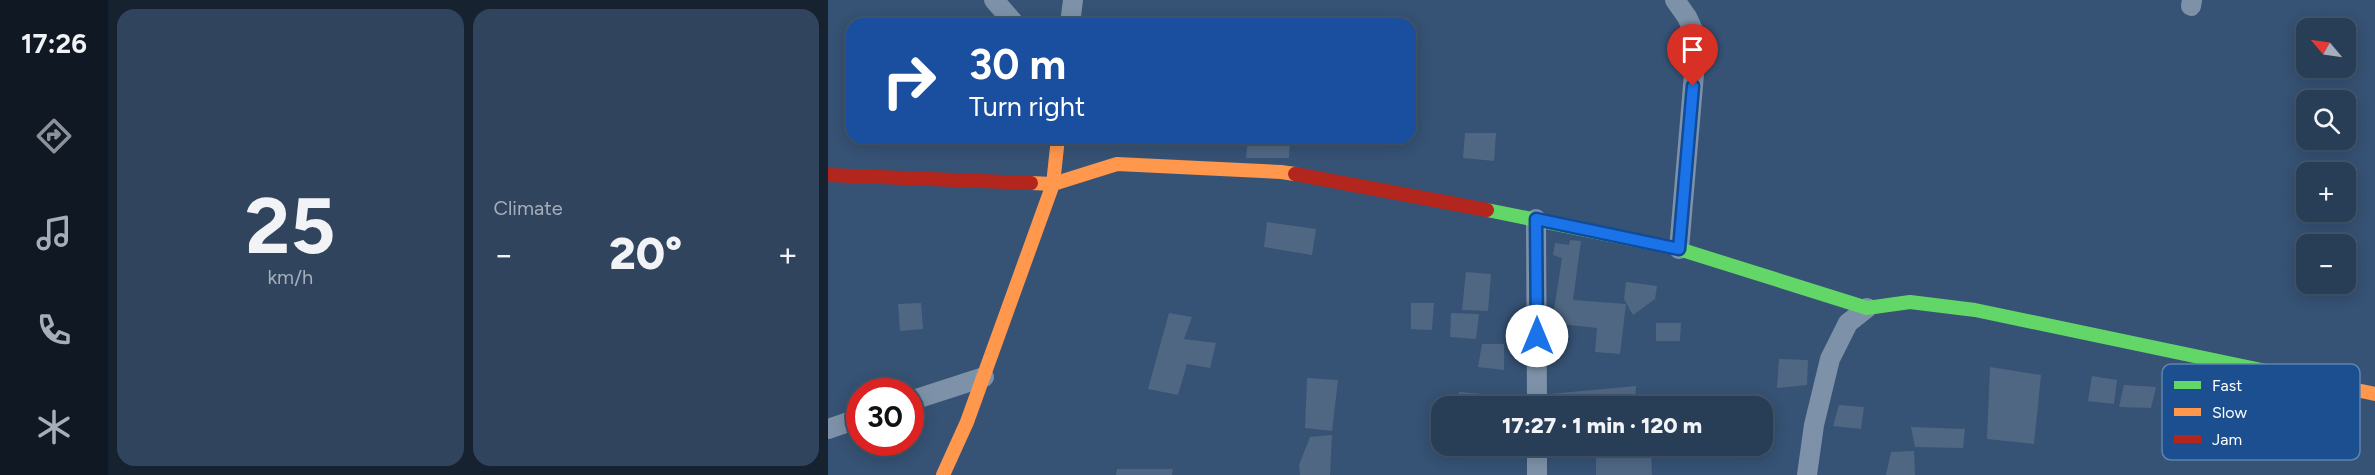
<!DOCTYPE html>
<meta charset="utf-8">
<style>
body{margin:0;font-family:Figtree,sans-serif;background:#30455d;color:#f1f3f6;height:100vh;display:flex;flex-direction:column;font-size:22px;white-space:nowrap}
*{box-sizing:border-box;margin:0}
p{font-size:20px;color:#a5aeba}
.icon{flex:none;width:33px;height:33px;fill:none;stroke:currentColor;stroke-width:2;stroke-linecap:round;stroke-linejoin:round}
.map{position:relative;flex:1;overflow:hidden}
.details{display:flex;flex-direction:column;gap:9px;padding:9px;background:#162230;width:720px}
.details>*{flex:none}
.guide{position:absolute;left:18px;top:18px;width:570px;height:126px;border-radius:18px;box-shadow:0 3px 15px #0003,0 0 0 2px #44576d;background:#1a4fa0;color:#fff;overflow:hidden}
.needle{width:39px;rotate:299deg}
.fabs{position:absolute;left:1468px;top:18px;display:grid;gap:12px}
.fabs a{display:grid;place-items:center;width:60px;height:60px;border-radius:12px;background:#283e57;box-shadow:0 3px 15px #0003,0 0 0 2px #44576d;font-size:30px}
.speed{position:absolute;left:18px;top:378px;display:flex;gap:12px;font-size:30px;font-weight:700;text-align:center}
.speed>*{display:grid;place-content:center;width:78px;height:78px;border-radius:50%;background:#283e57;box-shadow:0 3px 15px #0003,0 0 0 2px #44576d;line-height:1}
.speed .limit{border:9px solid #d22;background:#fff;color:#111}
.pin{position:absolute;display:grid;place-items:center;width:51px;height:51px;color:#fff;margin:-62px -26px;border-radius:50% 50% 50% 0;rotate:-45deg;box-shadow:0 0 6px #0007}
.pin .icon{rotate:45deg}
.me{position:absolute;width:66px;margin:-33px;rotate:0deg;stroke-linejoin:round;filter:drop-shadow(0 0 4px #0008)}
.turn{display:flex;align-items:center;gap:21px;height:126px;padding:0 24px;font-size:27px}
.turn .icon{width:78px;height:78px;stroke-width:2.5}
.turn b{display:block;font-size:42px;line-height:51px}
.big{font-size:45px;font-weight:800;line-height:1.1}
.details .widget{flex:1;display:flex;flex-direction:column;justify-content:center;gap:9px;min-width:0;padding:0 21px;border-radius:18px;background:#30455d}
.details .dial{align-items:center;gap:0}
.dial b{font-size:78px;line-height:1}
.heat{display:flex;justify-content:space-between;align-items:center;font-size:33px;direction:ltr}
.details .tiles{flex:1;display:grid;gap:9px;grid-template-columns:repeat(2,1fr)}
.trip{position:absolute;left:603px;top:396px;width:342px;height:60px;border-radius:18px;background:#283e57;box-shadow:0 3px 15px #0003,0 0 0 2px #44576d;font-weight:800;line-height:60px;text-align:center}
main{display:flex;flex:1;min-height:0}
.dock{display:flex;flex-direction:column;width:108px;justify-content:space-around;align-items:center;background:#101923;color:#a5aeba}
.dock .icon{width:42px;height:42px}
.dock .active{color:#8c9099}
.dock b{font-size:27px;color:#f1f3f6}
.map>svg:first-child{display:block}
.building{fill:#506783}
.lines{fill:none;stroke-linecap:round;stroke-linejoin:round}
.street{stroke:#7d92a8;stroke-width:20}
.fast{stroke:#63d668;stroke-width:14}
.slow{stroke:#ff974d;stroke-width:14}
.jam{stroke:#b3261e;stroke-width:14}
.route-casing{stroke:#114b97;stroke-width:15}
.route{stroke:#1a73e8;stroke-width:10}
.key{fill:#1b4f8f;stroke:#5f84b1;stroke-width:1.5}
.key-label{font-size:16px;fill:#fff}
</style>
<main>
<nav class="dock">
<b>17:26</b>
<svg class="icon active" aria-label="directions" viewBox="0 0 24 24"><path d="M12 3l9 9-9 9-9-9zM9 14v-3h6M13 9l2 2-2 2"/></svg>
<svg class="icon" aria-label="music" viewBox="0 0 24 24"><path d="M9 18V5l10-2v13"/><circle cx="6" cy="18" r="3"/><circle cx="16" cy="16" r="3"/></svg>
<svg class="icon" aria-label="phone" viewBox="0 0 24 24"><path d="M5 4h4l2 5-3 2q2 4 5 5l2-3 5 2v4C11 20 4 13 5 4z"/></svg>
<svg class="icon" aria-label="climate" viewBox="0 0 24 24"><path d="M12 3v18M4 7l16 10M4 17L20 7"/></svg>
</nav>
<section class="details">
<div class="tiles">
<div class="widget dial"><b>25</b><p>km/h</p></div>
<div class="widget"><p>Climate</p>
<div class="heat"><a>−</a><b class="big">20°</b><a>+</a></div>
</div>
</div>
</section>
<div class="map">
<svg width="1547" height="475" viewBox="0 0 1547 475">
<rect width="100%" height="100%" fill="#365274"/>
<g class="building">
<path d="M637 133H668L666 161 635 158Z"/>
<path d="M462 138 461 158H418L420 139Z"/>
<path d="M439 222 488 229 484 255 436 247Z"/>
<path d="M742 240 753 241 745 300 798 304 792 354 767 352 769 328 724 323 734 258 725 255 727 243 741 245Z"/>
<path d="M638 272 663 274 660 311 634 310Z"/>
<path d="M798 282 829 286 827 299 805 315 796 299Z"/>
<path d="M93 303 95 329 72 331 70 304Z"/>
<path d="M583 303H606L604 330 583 329Z"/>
<path d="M341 313 364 317 356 339 388 343 382 368 359 364 350 395 320 389Z"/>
<path d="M623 313 651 314 648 339 622 337Z"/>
<path d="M828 323H853L852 341H828Z"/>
<path d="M654 344H676V370L650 367Z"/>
<path d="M951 359 980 360 979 385 949 388Z"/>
<path d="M1162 367 1213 375 1206 444 1159 439Z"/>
<path d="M1264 376 1289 380 1286 404 1260 401Z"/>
<path d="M479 378 510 380 504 431 477 428Z"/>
<path d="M1296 385 1328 387 1323 408 1291 407Z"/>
<path d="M808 386 807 406H722L721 394Z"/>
<path d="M631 392 655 394 654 406H630Z"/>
<path d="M1011 405 1036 407 1033 429 1005 426Z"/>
<path d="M1083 427 1137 429 1135 448 1087 447Z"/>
<path d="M504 435 502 475H472L471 465 482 437Z"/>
<path d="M768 446H823L824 475H768Z"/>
<path d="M1086 451 1087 475H1058L1063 452Z"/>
<path d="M289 469H345L344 475H288Z"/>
</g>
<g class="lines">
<g class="street">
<path d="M166 0 187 24"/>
<path d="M847 0 859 17 869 39 851 249"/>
<path d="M1363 6 1364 0"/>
<path d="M242 24 245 0"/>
<path d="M708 219 709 406"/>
<path d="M82 401 156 377"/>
<path d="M0 429 32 418"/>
<path d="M709 475V446"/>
<path d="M979 475 986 425 1002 359 1020 323 1039 308"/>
</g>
<path class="fast" d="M659 210 851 249 1039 308 1082 302 1147 310 1471 378"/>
<g class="slow">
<path d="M203 183 225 184 289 164 453 172 467 174"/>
<path d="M1471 378 1547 394"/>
<path d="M115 475 139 422 225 184 230 138"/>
</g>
<g class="jam">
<path d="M467 174 659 210"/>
<path d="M0 175 203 183"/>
</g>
</g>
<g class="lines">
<defs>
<path id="route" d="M709 336 708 219 851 249 865 86"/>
</defs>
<use href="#route" class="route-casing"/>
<use href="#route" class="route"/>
</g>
<rect x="1334" y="364" width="198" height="96" rx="9" class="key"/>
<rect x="1346" y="381" width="27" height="8" fill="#63d668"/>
<rect x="1346" y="408" width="27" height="8" fill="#ff974d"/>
<rect x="1346" y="435" width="27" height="8" fill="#b3261e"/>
<g class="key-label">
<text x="1384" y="391">Fast</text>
<text x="1384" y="418">Slow</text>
<text x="1384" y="445">Jam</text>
</g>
</svg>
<div class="fabs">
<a><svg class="needle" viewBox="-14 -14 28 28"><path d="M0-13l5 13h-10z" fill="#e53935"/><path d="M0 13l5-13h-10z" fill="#a5aeba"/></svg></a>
<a><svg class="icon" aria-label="search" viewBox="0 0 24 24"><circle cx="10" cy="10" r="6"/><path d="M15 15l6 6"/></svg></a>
<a>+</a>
<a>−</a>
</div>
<div class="speed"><div class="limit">30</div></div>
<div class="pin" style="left:865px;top:86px;background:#d93025"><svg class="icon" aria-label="arrive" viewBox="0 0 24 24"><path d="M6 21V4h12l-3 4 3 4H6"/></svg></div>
<svg class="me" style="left:709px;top:336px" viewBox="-20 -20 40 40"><circle r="19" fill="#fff"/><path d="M0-13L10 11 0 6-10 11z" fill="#1a73e8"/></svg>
<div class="trip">17:27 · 1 min · 120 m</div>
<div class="guide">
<div class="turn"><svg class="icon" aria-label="right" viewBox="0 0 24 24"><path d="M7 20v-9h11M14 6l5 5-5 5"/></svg><div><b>30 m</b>Turn right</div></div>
</div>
</div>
</main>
